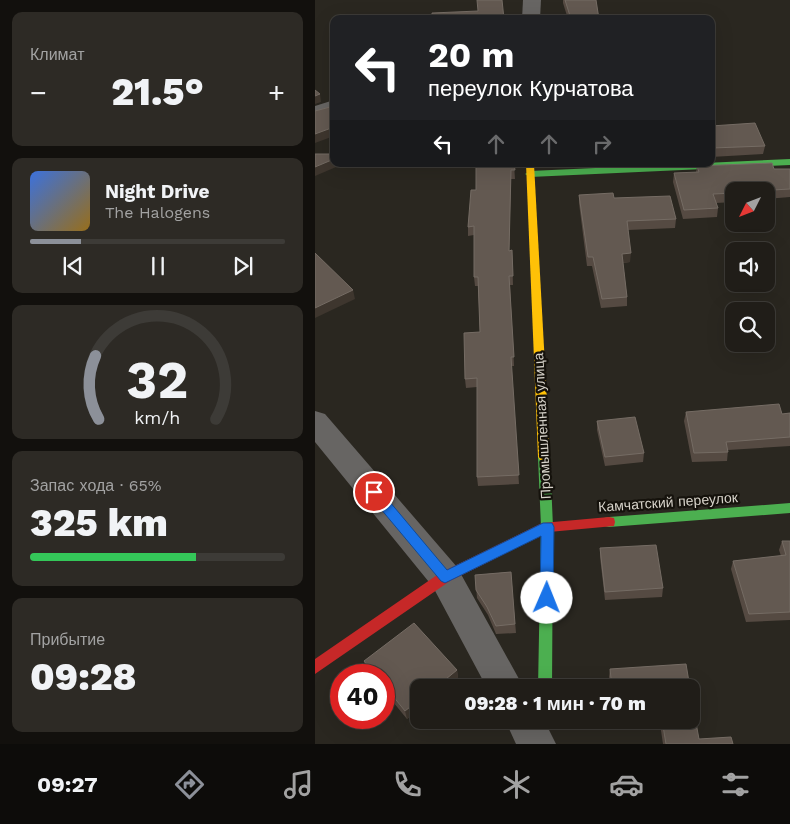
<!DOCTYPE html>
<html lang="ru">
<meta charset="utf-8">
<style>
body{margin:0;font-family:"Work Sans",sans-serif;background:#2d2a25;color:#f1f3f6;height:100vh;display:flex;flex-direction:column;font-size:19px;white-space:nowrap}
*{box-sizing:border-box;margin:0}
p{font-size:16px;color:#a2a2a2}
.icon{flex:none;width:28px;height:28px;fill:none;stroke:currentColor;stroke-width:2;stroke-linecap:round;stroke-linejoin:round}
.map{position:relative;flex:1;overflow:hidden}
.details{display:flex;flex-direction:column;gap:12px;padding:12px;background:#12100d;width:315px}
.details>*{flex:none}
.top-card{position:absolute;left:15px;top:15px;width:385px;height:152px;border-radius:10px;box-shadow:0 5px 20px #0002,0 0 0 1px #3d3b37;background:#202124;color:#fff;overflow:hidden}
.needle{width:32px;rotate:228deg}
.buttons{position:absolute;left:410px;top:182px;display:grid;gap:10px}
.buttons a{display:grid;place-items:center;width:50px;height:50px;border-radius:10px;background:#201d18;box-shadow:0 5px 20px #0002,0 0 0 1px #3d3b37;font-size:25px}
.speed{position:absolute;left:15px;top:664px;display:flex;gap:10px;font-size:25px;font-weight:700;text-align:center}
.speed>*{display:grid;place-content:center;width:65px;height:65px;border-radius:50%;background:#201d18;box-shadow:0 5px 20px #0002,0 0 0 1px #3d3b37;line-height:1}
.speed .limit{border:8px solid #d22;background:#fff;color:#111}
.pin{position:absolute;display:grid;place-items:center;width:42px;height:42px;color:#fff;margin:-21px;border:2px solid #fff;border-radius:50%;box-shadow:0 1px 5px #0007}
.me{position:absolute;width:55px;margin:-28px;rotate:1deg;stroke-linejoin:round;filter:drop-shadow(0 0 4px #0008)}
.turn{display:flex;align-items:center;gap:18px;height:105px;padding:0 15px;font-size:22px}
.turn .icon{width:65px;height:65px;stroke-width:2.5}
.turn b{display:block;font-size:35px;line-height:42px}
.lanes{display:flex;align-items:center;height:48px;padding:0 15px;background:#0003;justify-content:center;gap:25px;direction:ltr}
.lanes .off{opacity:.35}
.big{font-size:38px;font-weight:800;line-height:1.1}
.details .card{flex:1;display:flex;flex-direction:column;justify-content:center;gap:8px;min-width:0;padding:0 18px;border-radius:10px;background:#2d2a25}
.details .dial{align-items:center;gap:0}
.dial svg{height:130px;overflow:visible;fill:none;stroke:#3d3b37;stroke-width:7;stroke-linecap:round;text-anchor:middle}
.dial text{fill:#f1f3f6;stroke:none}
.song{display:flex;align-items:center;gap:15px}
.cover{width:60px;height:60px;border-radius:8px;background:linear-gradient(135deg,hsl(220 70% 55%),hsl(40 70% 35%))}
.played{height:5px;border-radius:2px;background:linear-gradient(90deg,#8c9099 20%,#3d3b37 20%)}
.keys{display:flex;justify-content:space-around;direction:ltr}
.heat{display:flex;justify-content:space-between;align-items:center;font-size:28px;direction:ltr}
.charge{height:8px;border-radius:4px;background:linear-gradient(90deg,#34c759 65%,#3d3b37 0)}
.trip{position:absolute;left:95px;top:679px;width:290px;height:50px;border-radius:10px;background:#201d18;box-shadow:0 5px 20px #0002,0 0 0 1px #3d3b37;font-weight:800;line-height:50px;text-align:center}
.tabs{display:flex;height:80px;justify-content:space-around;align-items:center;background:#0d0c0a;color:#a2a2a2}
.tabs .icon{width:35px;height:35px}
.tabs .current{color:#8c9099}
.tabs b{font-size:22px;color:#f1f3f6}
main{display:flex;flex:1;min-height:0}
.map>svg:first-child{display:block}
.lines{fill:none;stroke-linecap:round;stroke-linejoin:round}
.street{fill:#676563;fill-rule:evenodd}
.fast{fill:#4caf50;fill-rule:evenodd}
.slow{fill:#ffc107;fill-rule:evenodd}
.jam{fill:#c62828;fill-rule:evenodd}
.wall{fill:#554a42}
.shaded-wall{fill:#3e362e}
.building{fill:#635951;stroke:#756c64}
.route{fill:#1a73e8;stroke:#114b97}
.labels{text-anchor:middle;stroke-width:4.5;stroke-linejoin:round;paint-order:stroke}
.street-label{font-size:14px;fill:#d7d3ca;stroke:#15120c}
</style>
<main>
<section class="details">
<div class="card"><p>Климат</p>
<div class="heat"><a>−</a><b class="big">21.5°</b><a>+</a></div>
</div>
<div class="card">
<div class="song"><i class="cover"></i><div><b>Night Drive</b><p>The Halogens</p></div></div>
<div class="played"></div>
<div class="keys"><svg class="icon" aria-label="previous" viewBox="0 0 24 24"><path d="M18 5L8 12l10 7zM5 5v14"/></svg><svg class="icon" aria-label="pause" viewBox="0 0 24 24"><path d="M8 5v14M16 5v14"/></svg><svg class="icon" aria-label="next" viewBox="0 0 24 24"><path d="M6 5l10 7-10 7zM19 5v14"/></svg></div>
</div>
<div class="card dial"><svg viewBox="0 0 100 80">
<path d="M14 69A42 42 0 1 1 86 69"/>
<path d="M14 69A42 42 0 0 1 12 30" stroke="#8c9099"/>
<text x="50" y="56" font-size="32" font-weight="700">32</text>
<text x="50" y="72" font-size="11">km/h</text>
</svg></div>
<div class="card"><p>Запас хода · 65%</p><b class="big">325 km</b><div class="charge"></div></div>
<div class="card"><p>Прибытие</p><b class="big">09:28</b></div>
</section>
<div class="map">
<svg width="475" height="744" viewBox="0 0 475 744">
<rect width="100%" height="100%" fill="#2a2720"/>
<g class="lines">
<g class="street">
<path d="M208 0H226L225 19H207Z"/>
<path d="M19 100V113L0 119V106Z"/>
<path d="M0 411 10 414 142 567 209 688H172L118 587 0 442Z"/>
<path d="M190 720H229L241 744H201Z"/>
</g>
<g class="fast">
<path d="M475 159V165L215 177 210 174 215 171Z"/>
<path d="M229 452 233 454 235 457 238 527 237 688H223L226 527 223 457 225 454Z"/>
<path d="M475 503V513L294 527 289 526 288 522 289 518 294 517Z"/>
</g>
<path class="slow" d="M211 164H219L235 457 233 460H225L223 457Z"/>
<path class="jam" d="M294 517 299 518 300 522 299 526 234 532 135 581 0 674V659L125 573 227 523Z"/>
</g>
<g class="wall">
<path d="M248 0H281L284 19H253L248 3Z"/>
<path d="M396 126 450 146 448 154 396 157Z"/>
<path d="M199 164 200 179H196L194 251 197 250 198 285H195L199 366H196L204 484 163 486 162 477V387L151 388 150 379 165 332 163 286H160L159 277V235L153 236V227L161 190Z"/>
<path d="M382 166 459 169H475V197L451 199V191H419V202L401 203 403 208 402 217 368 219 358 182 359 173 381 172Z"/>
<path d="M264 195 299 198 361 219 360 228 313 230 315 262 308 263 312 297V306L286 308 277 266H272L264 203Z"/>
<path d="M371 412 467 414 475 413V446L413 450 412 461 377 462 369 421Z"/>
<path d="M282 421 329 453 328 462 290 466 282 430Z"/>
<path d="M467 541H475V620L431 622 416 569 418 561 466 556 464 550Z"/>
<path d="M285 548 348 588 347 597 290 600 285 557Z"/>
<path d="M196 572 201 633 181 634 173 615 162 598 160 575Z"/>
<path d="M49 661 142 670 143 678 132 688H104V710L92 719 69 691V675H56L51 669Z"/>
<path d="M295 669 375 688H296L294 677Z"/>
<path d="M300 720H376L384 739 418 744H348L345 724 301 726Z"/>
</g>
<g class="shaded-wall">
<path d="M5 94 6 102 0 104V96Z"/>
<path d="M19 127V136L0 143V134Z"/>
<path d="M19 159V164H28L0 176V167Z"/>
<path d="M196 170V179L194 260V251Z"/>
<path d="M316 253 315 262 306 263 307 254Z"/>
<path d="M38 290 40 299 0 318V308Z"/>
<path d="M142 670 143 678 132 688H120Z"/>
<path d="M104 700V710L92 719 90 711Z"/>
</g>
<g class="building">
<path d="M162 0H187L189 19H117V13L163 11Z"/>
<path d="M250 0H281L284 19H256Z"/>
<path d="M0 90 5 94 0 96Z"/>
<path d="M19 106V127L0 134V111Z"/>
<path d="M440 123 450 146 397 148 396 151V126Z"/>
<path d="M0 154H19V159L0 167Z"/>
<path d="M457 163 459 169H475V189L440 191H419V193L398 194 403 208 369 210 359 173 384 172 382 166Z"/>
<path d="M161 164H199L200 170H196L194 251 197 250 198 276H194L199 357H196L204 475 162 477V378L150 379 149 333 165 332 163 277H159V226L153 227 156 190H161Z"/>
<path d="M298 193 299 198 355 196 361 219 312 221 316 253 307 254 312 297 287 299 278 257H273L264 195Z"/>
<path d="M0 253 38 290 0 308Z"/>
<path d="M464 404 467 414 475 413V437L411 442 413 452 379 453 371 412Z"/>
<path d="M320 417 329 453 290 457 282 421Z"/>
<path d="M467 541H475V612L434 614 418 561 471 555Z"/>
<path d="M341 545 348 588 290 592 285 548Z"/>
<path d="M196 572 200 624 181 626 172 607 161 590 160 575Z"/>
<path d="M99 623 142 670 120 688H104V700L90 711 69 685V675H60L49 661Z"/>
<path d="M371 664 375 688H297L295 669Z"/>
<path d="M376 696 384 739 416 737 418 744H351L347 720H376Z"/>
</g>
<path class="route" d="M59 487 64 489 132 570 228 523H237L239 527 238 598 236 602 232 604 227 602 225 598 226 536 130 583 126 581 55 496 53 492 55 489Z"/>
<g class="labels">
<g class="street-label">
<text transform="translate(227 426) rotate(-93)" y="5">Промышленная улица</text>
<text transform="translate(353 502) rotate(-4)" y="5">Камчатский переулок</text>
</g>
</g>
</svg>
<div class="buttons">
<a><svg class="needle" viewBox="-14 -14 28 28"><path d="M0-13l5 13h-10z" fill="#e53935"/><path d="M0 13l5-13h-10z" fill="#a2a2a2"/></svg></a>
<a><svg class="icon" aria-label="sound" viewBox="0 0 24 24"><path d="M4 9h4l5-4v14l-5-4H4zM17 9q2 3 0 6"/></svg></a>
<a><svg class="icon" aria-label="search" viewBox="0 0 24 24"><circle cx="10" cy="10" r="6"/><path d="M15 15l6 6"/></svg></a>
</div>
<div class="speed"><div class="limit">40</div></div>
<div class="pin" style="left:59px;top:492px;background:#d93025"><svg class="icon" aria-label="arrive" viewBox="0 0 24 24"><path d="M6 21V4h12l-3 4 3 4H6"/></svg></div>
<svg class="me" style="left:232px;top:598px" viewBox="-20 -20 40 40"><circle r="19" fill="#fff"/><path d="M0-13L10 11 0 6-10 11z" fill="#1a73e8"/></svg>
<div class="trip">09:28 · 1 мин · 70 m</div>
<div class="top-card">
<div class="turn"><svg class="icon" aria-label="left" viewBox="0 0 24 24"><path d="M17 20v-9H6M10 6l-5 5 5 5"/></svg><div><b>20 m</b>переулок Курчатова</div></div>
<div class="lanes"><svg class="icon" aria-label="left" viewBox="0 0 24 24"><path d="M17 20v-9H6M10 6l-5 5 5 5"/></svg><svg class="icon off" aria-label="ahead" viewBox="0 0 24 24"><path d="M12 20V5M6 11l6-6 6 6"/></svg><svg class="icon off" aria-label="ahead" viewBox="0 0 24 24"><path d="M12 20V5M6 11l6-6 6 6"/></svg><svg class="icon off" aria-label="right" viewBox="0 0 24 24"><path d="M7 20v-9h11M14 6l5 5-5 5"/></svg></div>
</div>
</div>
</main>
<nav class="tabs">
<b>09:27</b>
<svg class="icon current" aria-label="directions" viewBox="0 0 24 24"><path d="M12 3l9 9-9 9-9-9zM9 14v-3h6M13 9l2 2-2 2"/></svg>
<svg class="icon" aria-label="music" viewBox="0 0 24 24"><path d="M9 18V5l10-2v13"/><circle cx="6" cy="18" r="3"/><circle cx="16" cy="16" r="3"/></svg>
<svg class="icon" aria-label="phone" viewBox="0 0 24 24"><path d="M5 4h4l2 5-3 2q2 4 5 5l2-3 5 2v4C11 20 4 13 5 4z"/></svg>
<svg class="icon" aria-label="climate" viewBox="0 0 24 24"><path d="M12 3v18M4 7l16 10M4 17L20 7"/></svg>
<svg class="icon" aria-label="car" viewBox="0 0 24 24"><path d="M5 17H2v-5l4-1 3-4h7l3 4 3 1v5h-3M9 17h6M6 11h13"/><circle cx="7" cy="17" r="2"/><circle cx="17" cy="17" r="2"/></svg>
<svg class="icon" aria-label="filters" viewBox="0 0 24 24"><path d="M4 7h16M4 17h16"/><circle cx="9" cy="7" r="2"/><circle cx="15" cy="17" r="2"/></svg>
</nav>
